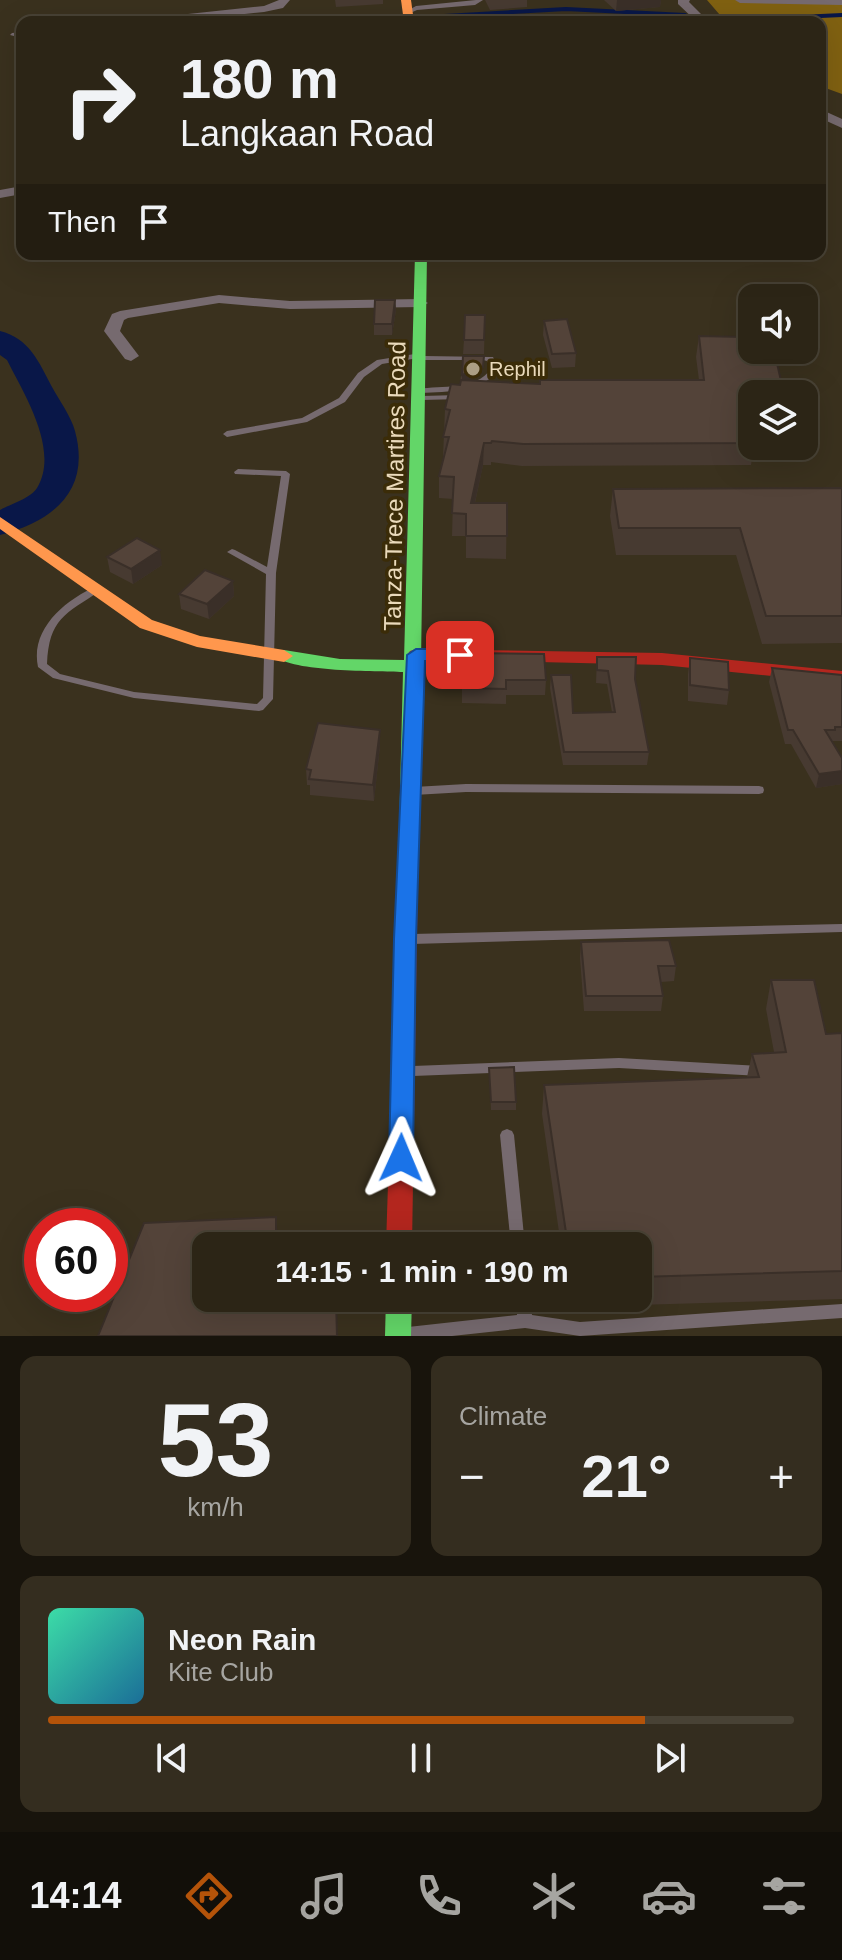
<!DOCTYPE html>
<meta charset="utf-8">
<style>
body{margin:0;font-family:Helvetica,sans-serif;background:#342d1f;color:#f1f3f6;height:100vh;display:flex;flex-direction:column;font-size:30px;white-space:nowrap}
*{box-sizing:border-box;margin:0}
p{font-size:26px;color:#a6a5a1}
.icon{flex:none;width:44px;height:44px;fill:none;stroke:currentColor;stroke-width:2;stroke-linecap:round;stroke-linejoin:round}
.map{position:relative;height:1336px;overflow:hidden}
.side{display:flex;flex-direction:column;gap:20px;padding:20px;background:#18140c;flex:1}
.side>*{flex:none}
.hud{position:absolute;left:16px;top:16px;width:810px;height:244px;border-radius:16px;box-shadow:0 8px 32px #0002,0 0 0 2px #484235;background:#2c2516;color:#f1f3f6;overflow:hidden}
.controls{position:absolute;left:738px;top:284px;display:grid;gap:16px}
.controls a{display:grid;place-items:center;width:80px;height:80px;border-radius:16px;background:#2c2516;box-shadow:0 8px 32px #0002,0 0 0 2px #484235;font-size:40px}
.speed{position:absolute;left:24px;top:1208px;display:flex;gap:16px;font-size:40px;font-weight:700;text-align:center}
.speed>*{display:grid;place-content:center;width:104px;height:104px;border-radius:50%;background:#2c2516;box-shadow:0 8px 32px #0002,0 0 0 2px #484235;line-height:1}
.speed .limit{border:12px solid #d22;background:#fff;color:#111}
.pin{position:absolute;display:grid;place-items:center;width:68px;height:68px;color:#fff;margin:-34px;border-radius:16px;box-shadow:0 4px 12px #0006}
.me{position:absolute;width:88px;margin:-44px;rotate:1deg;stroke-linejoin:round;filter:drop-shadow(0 0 6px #0008)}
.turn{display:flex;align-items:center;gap:28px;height:168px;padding:0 32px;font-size:36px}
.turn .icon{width:104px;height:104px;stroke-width:2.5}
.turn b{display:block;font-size:56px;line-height:68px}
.then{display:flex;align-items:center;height:76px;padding:0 32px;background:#0003;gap:16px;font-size:30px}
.big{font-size:60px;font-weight:600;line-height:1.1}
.side .tile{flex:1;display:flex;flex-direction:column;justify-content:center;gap:12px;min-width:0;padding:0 28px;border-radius:16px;background:#342d1f}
.side .dial{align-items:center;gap:0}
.dial b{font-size:104px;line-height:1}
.song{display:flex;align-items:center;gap:24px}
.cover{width:96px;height:96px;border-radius:12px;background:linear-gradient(135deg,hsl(160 70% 55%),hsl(200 70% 35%))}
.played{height:8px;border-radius:4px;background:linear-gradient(90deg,#b45309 80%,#484235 80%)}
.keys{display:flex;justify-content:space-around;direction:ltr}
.heat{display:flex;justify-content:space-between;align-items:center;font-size:44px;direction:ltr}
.side .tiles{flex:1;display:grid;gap:20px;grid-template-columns:1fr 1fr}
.tile:last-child{grid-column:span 2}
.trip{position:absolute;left:192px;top:1232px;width:460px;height:80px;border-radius:16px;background:#2c2516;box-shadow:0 8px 32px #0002,0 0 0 2px #484235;font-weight:600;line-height:80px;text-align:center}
.dock{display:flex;height:128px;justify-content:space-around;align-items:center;background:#120f09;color:#a6a5a1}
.dock .icon{width:56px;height:56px}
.dock .on{color:#b45309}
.dock b{font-size:36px;color:#f1f3f6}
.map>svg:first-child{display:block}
.forest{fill:#806111}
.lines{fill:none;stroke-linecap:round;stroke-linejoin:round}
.stream{stroke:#091748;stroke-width:4}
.river{fill:#091748;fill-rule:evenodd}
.lane{fill:#766a6f;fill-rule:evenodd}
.street{fill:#766a6f;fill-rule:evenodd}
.fast{fill:#63d668;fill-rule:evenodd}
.slow{fill:#ff974d;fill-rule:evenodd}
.jam{fill:#b3261e;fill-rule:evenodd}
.wall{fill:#473a31}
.shaded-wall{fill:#3a2f28}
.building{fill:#534339;stroke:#3a2f28;stroke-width:2}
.route{fill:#1a73e8;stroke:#114b97;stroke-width:2}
.poi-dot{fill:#ac9f84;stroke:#3b2c08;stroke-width:3}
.labels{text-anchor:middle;stroke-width:7;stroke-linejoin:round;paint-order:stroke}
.far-poi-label{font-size:20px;fill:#eadabb;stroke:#3b2c08;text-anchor:start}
.street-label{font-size:24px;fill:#eadabb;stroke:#3b2c08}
</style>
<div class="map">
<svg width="842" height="1336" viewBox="0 0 842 1336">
<rect width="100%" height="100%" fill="#3a311e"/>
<path class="forest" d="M707 0H842V94L820 86V22H726Z"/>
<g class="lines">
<g class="stream">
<path d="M427 17 566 9 685 15"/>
<path d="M700 17 742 18"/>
<path d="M758 19 842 15"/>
<path d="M376 22 391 21"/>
</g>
<path class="river" d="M0 331C29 338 39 362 52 387 59 400 71 416 75 431 91 490 54 521 0 535V510C11 504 31 498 37 488 60 450 24 394 7 360L0 355Z"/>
<g class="lane">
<path d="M476 0H483L475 5 417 10 408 14 405 12 416 6Z"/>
<path d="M421 353H424V356L490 357H493L499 369C481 394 448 391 421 393L417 391 418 389C442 385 475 391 491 369L487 361 483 360H422L418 358 382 364 364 377 345 402 307 422 227 437 223 434 227 431 302 418 339 398 358 373 377 360Z"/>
<path d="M458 395H461V399L422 400 418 398 422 396Z"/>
<path d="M238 469 286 471 290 474 276 573 273 699 263 710 259 711 134 698 53 678 38 667C30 629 65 600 97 586L102 589 100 591C65 614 49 619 47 664L60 674 134 692 257 704 263 698 266 574 227 552 232 549 235 550 267 567 281 476 235 474 234 472Z"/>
<path d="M466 784 759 786 763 787 764 790 763 793 759 794 466 792 414 795 410 794 409 791 410 788 414 787Z"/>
<path d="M842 924V932L412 944 408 942 406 939 408 936 412 934Z"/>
<path d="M619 1058 760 1066 765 1067 766 1071 765 1075 760 1076 619 1068 413 1076 408 1075 407 1071 408 1067 413 1066Z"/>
<path d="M507 1129 512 1131 514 1135 525 1246H511L500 1135 502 1131Z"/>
<path d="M516 1298H530L532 1315 580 1322 842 1304V1318L580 1336 525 1328 452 1336H402L401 1334 403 1329 408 1327 517 1315Z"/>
</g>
<g class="street">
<path d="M279 0H290L283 8 264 12 172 22H135L141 19 264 6Z"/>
<path d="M678 0H690L689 2 709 22H697L678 4Z"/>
<path d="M735 0H842V5L740 3Z"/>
<path d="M22 32V38L10 35 12 33Z"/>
<path d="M820 109 842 119V128L820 118Z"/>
<path d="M22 186V194L0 198V190Z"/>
<path d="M219 295 290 301 421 299 428 303 421 307 290 309 219 303 128 318 124 320 120 331 139 356 131 361 125 359 104 331 112 314 120 311Z"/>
</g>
<g class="fast">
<path d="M415 254H427L421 662 424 666 421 670 418 873 415 878H401L398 873 403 672C378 671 291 672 275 656L284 650 340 659 404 660Z"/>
<path d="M386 1298H412L411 1336H385Z"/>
</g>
<g class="slow">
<path d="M401 0H411L414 22H404Z"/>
<path d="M0 517 152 620 200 636 284 650 293 656 284 662 197 647 140 628 0 529Z"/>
</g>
<g class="jam">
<path d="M416 649 662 653 842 671V683L662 665 410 659 407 655 410 651Z"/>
<path d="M408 865 415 868 418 873 412 1246H386L398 873 401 868Z"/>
</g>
</g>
<g class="wall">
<path d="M335 0H383V4L336 7Z"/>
<path d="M485 0H527V7L490 10Z"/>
<path d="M604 0H661L660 7 616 11Z"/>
<path d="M395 300 396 310 392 335H374V324Z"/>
<path d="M485 315 484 354H463L464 340Z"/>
<path d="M544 321 576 353 575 367 552 368 543 335Z"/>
<path d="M699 336 744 337 745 346H752V350H774L784 394H810L819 419 815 440H804V394H752V446H777L776 452H753L751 465 522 466 491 462V465H483L475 503H507L506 559 466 558V536H452L453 499 439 498V476L443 458 445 409 451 384 460 385 463 356H484L482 374 466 380 539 384 540 380H699L696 357Z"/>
<path d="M842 488V643L762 644 736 555H616L610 516 613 489Z"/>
<path d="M107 557 162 565 133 584 110 572Z"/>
<path d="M233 581 234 596 209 619 181 609 179 594Z"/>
<path d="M462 653 546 680 545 695H506V704L462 703Z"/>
<path d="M597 657 635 679 649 752 647 765H563L550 688 551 675 573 713 612 712 607 684 596 683Z"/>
<path d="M690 658 729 690 727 705 688 701V674Z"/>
<path d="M772 668 842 675V741H833V743L842 758V784L816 788 791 744H785L769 682Z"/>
<path d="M380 730V746L374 801 310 795V785H307L306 769Z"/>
<path d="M581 942 676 966 674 981 661 982 663 996 661 1011H584L580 958Z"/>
<path d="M771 980 826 1034 842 1033V1299L569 1307 568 1298H638V1246H561L542 1114 544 1085 747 1077 752 1054 774 1052 766 1009Z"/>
<path d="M489 1068 516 1102V1110H491Z"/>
</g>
<g class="shaded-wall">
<path d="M617 0H661L660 7 616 11Z"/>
<path d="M395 300 396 310 392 335V324Z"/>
<path d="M484 356 482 374 462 382V375Z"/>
<path d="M484 443 483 465 470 525 471 503Z"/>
<path d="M160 550 162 565 133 584 131 569Z"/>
<path d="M233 581 234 596 209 619 207 604Z"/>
<path d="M380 730V746L374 801 373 785Z"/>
<path d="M842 771V784L816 788 819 774Z"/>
<path d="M276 1217 279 1246H276Z"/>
</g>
<g class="building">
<path d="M738 15 768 19 771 22H732Z"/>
<path d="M375 300H395L392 324H374Z"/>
<path d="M465 315H485L484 340H464Z"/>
<path d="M567 319 576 353 552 354 544 321Z"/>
<path d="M699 336 744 337 745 346H752V350H774L784 394H810L819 419H804V394H752V430H751L752 443 523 444 492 441 491 443H484L471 503H507V536H466V514L452 513 454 477 439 476 449 437H443L450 410 445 409 451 384 460 385 461 380 540 384V380H704Z"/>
<path d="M463 356H484L483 367 462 375Z"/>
<path d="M842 488V616H766L740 528H619L613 489Z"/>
<path d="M137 538 160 550 131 569 107 557Z"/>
<path d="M205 570 233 581 207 604 179 594Z"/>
<path d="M462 653 544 654 546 680H506V689L462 688Z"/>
<path d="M597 657H636L635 679 649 752H564L551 675H571L573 713 615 712 608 671 597 670Z"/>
<path d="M690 658 728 662 729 690 690 685Z"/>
<path d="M772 668 842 675V727H835V730H825L842 758V771L819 774 793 730H788Z"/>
<path d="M318 723 380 730 373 785 309 779 311 770 306 769Z"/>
<path d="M669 940 676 966H658L663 996H586L581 942Z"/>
<path d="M771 980H814L826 1034 842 1033V1271L638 1277V1246H568L544 1085 759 1077 752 1054 786 1052Z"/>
<path d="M514 1067 516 1102H491L489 1068Z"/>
<path d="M276 1217V1246H206V1298H336L337 1336H98L144 1223Z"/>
</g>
<path class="route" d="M416 649H460L469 655 460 661H425L416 939 413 1158 410 1166 401 1169 392 1166 389 1158 394 939 407 655Z"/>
<circle class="poi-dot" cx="473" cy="369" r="8"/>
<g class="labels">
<g class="far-poi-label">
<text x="489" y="376">Rephil</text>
</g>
<g class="street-label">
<text transform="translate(395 486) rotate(-89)" y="8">Tanza-Trece Martires Road</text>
</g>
</g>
</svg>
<div class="controls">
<a><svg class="icon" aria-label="sound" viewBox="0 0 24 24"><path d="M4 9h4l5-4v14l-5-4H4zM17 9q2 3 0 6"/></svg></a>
<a><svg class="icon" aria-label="layers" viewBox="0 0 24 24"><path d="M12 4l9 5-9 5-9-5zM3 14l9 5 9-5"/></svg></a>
</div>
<div class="speed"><div class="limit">60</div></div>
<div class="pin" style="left:460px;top:655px;background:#d93025"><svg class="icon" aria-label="arrive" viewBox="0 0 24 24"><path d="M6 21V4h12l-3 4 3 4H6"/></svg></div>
<svg class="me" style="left:401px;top:1158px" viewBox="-20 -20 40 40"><path d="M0-17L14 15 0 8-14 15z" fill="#1a73e8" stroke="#fff" stroke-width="4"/></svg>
<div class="trip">14:15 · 1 min · 190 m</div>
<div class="hud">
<div class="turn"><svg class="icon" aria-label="right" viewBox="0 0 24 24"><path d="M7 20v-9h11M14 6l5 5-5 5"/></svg><div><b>180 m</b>Langkaan Road</div></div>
<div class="then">Then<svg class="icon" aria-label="arrive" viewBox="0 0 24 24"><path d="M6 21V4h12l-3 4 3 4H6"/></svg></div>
</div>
</div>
<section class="side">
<div class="tiles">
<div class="tile dial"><b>53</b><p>km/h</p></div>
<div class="tile"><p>Climate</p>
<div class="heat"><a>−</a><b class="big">21°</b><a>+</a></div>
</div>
<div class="tile">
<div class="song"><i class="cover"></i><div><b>Neon Rain</b><p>Kite Club</p></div></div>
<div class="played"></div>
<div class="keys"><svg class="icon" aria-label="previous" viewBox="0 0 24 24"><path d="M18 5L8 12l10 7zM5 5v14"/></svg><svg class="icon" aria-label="pause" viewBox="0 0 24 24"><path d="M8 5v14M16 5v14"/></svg><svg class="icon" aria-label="next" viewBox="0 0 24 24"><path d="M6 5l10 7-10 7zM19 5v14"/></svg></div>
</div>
</div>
</section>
<nav class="dock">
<b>14:14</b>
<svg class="icon on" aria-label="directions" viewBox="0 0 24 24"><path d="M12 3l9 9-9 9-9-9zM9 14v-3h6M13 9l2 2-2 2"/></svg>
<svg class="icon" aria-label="music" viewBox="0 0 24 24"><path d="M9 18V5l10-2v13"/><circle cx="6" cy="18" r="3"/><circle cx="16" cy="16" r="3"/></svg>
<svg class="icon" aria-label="phone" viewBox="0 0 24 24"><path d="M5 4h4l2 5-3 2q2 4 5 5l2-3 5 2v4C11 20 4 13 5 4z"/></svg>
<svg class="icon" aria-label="climate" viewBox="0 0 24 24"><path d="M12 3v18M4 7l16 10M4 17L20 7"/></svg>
<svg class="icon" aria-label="car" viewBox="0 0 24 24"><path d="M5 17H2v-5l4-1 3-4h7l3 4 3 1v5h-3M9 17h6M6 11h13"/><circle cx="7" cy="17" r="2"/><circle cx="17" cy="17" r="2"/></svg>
<svg class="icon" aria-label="filters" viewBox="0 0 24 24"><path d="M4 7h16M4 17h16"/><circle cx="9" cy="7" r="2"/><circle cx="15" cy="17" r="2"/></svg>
</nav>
